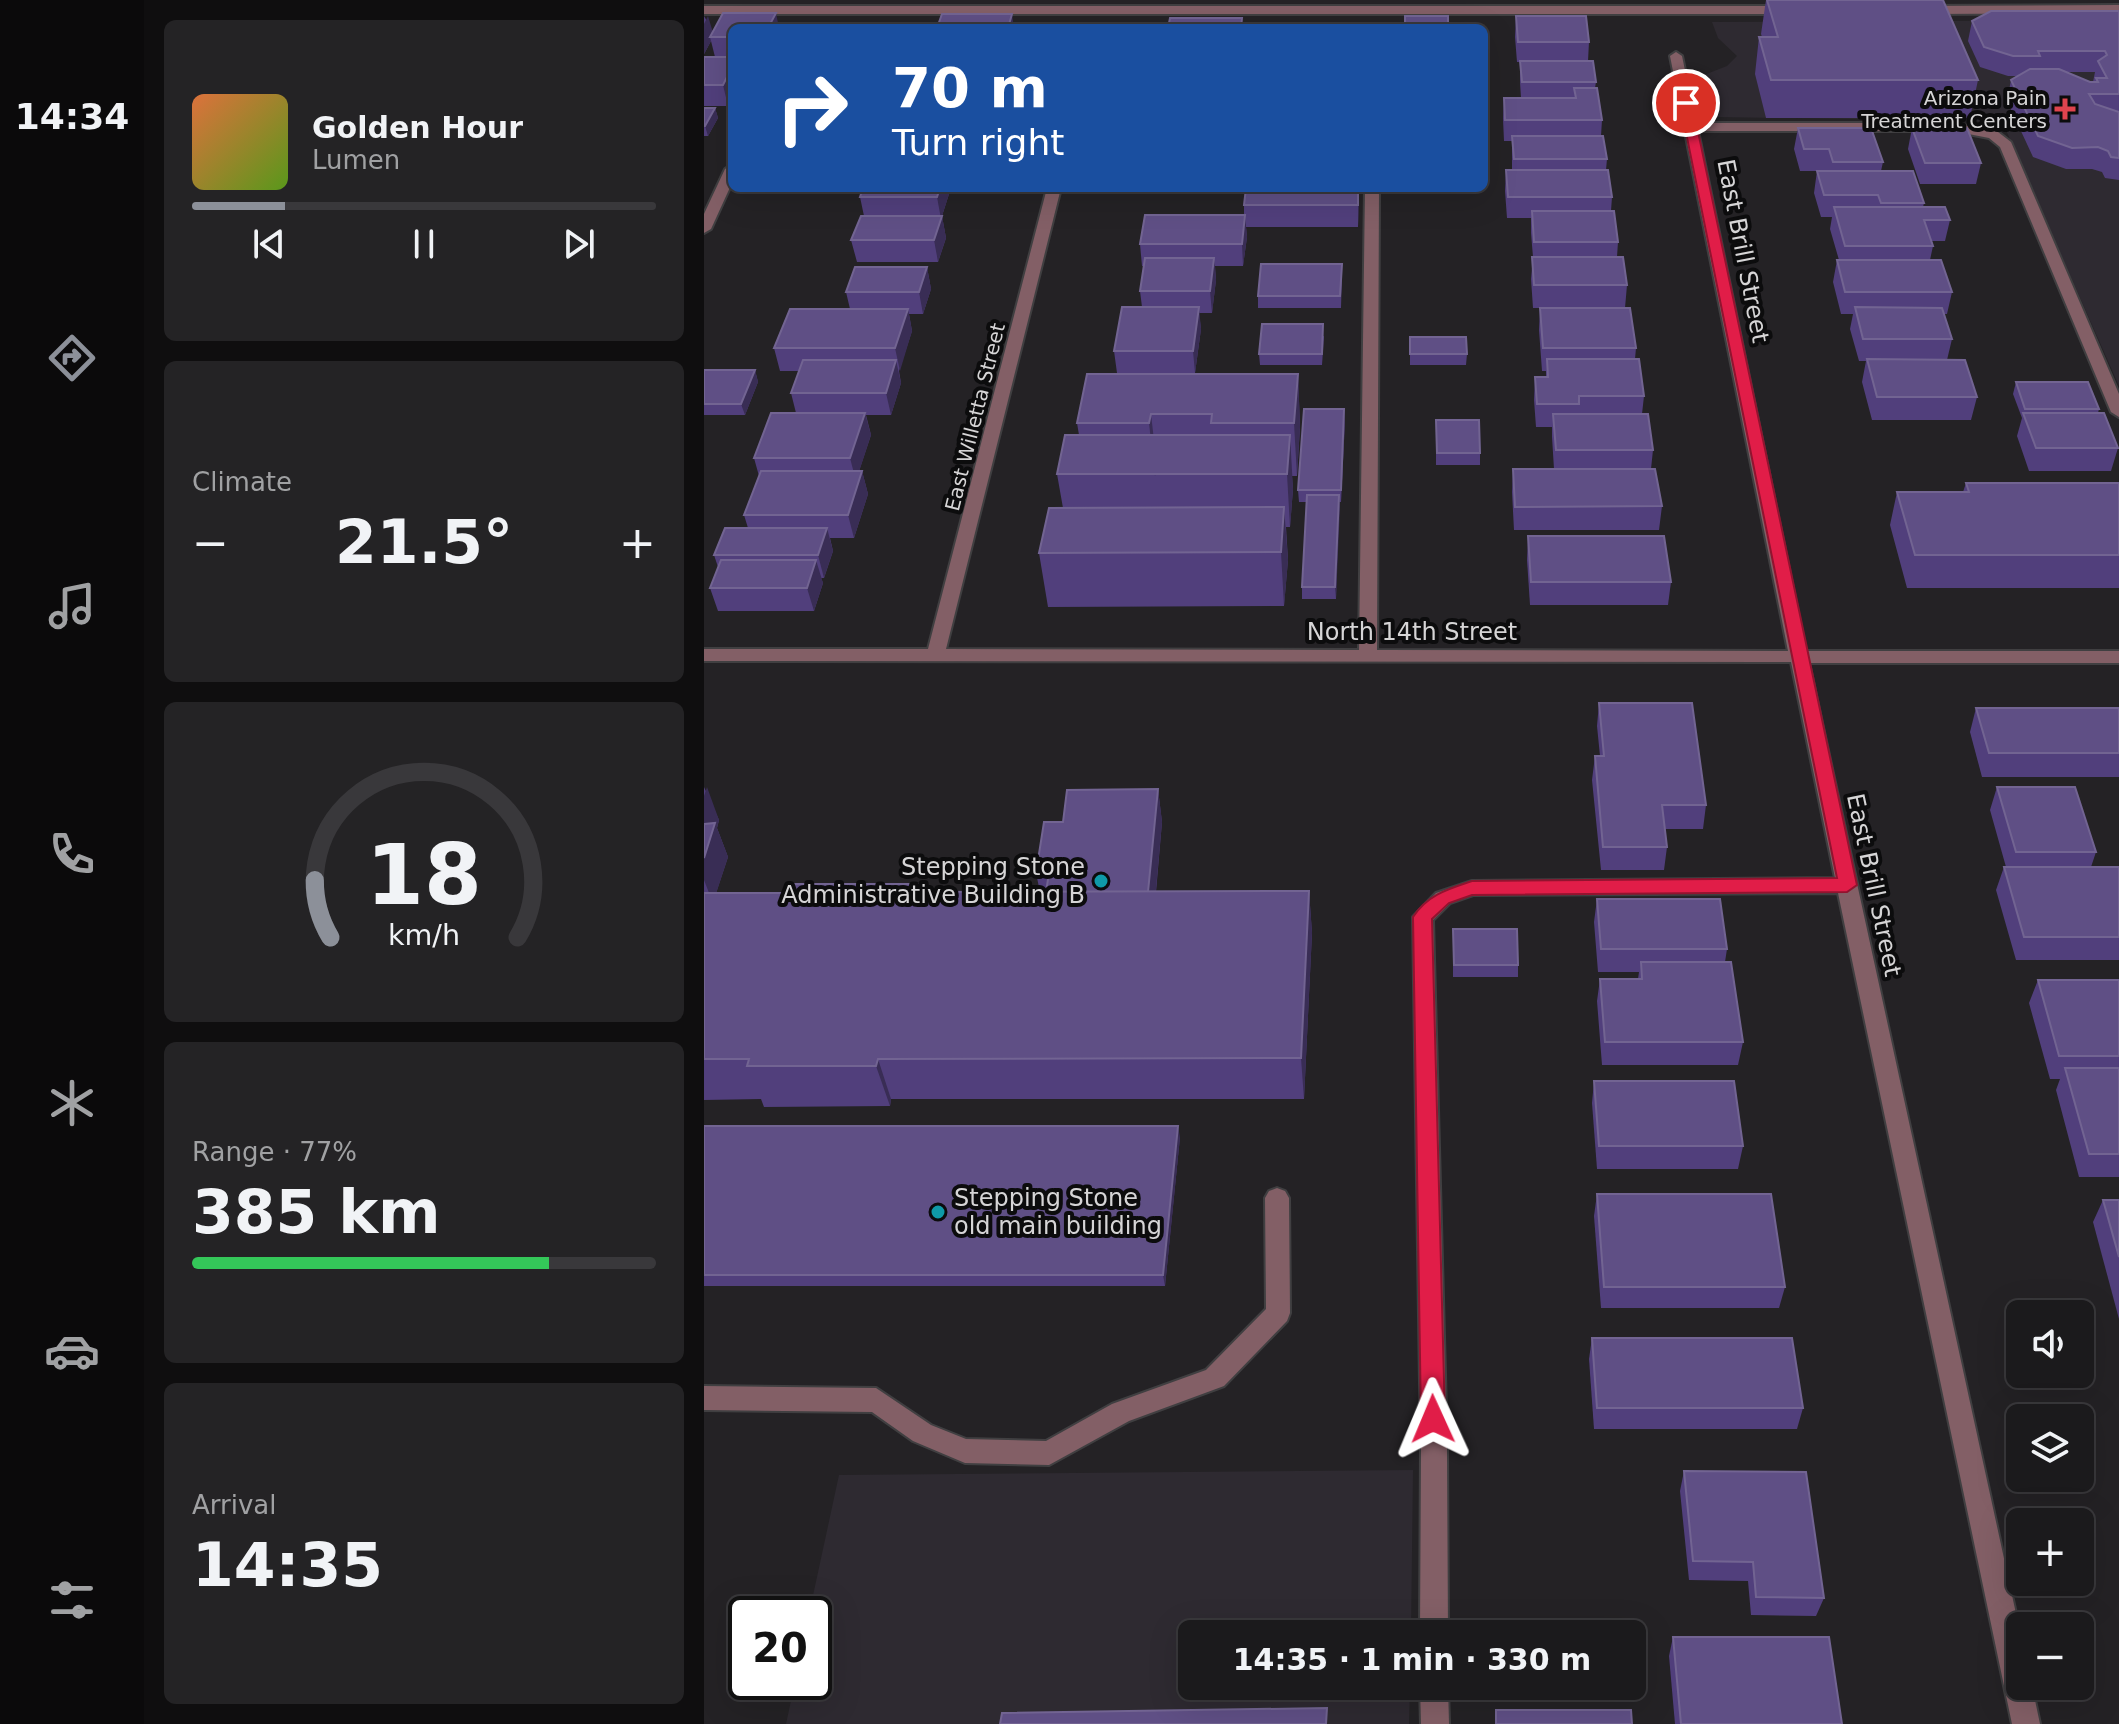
<!DOCTYPE html>
<meta charset="utf-8">
<style>
body{margin:0;font-family:"DejaVu Sans",sans-serif;background:#242325;color:#f1f3f6;height:100vh;display:flex;flex-direction:column;font-size:30px;white-space:nowrap}
*{box-sizing:border-box;margin:0}
p{font-size:26px;color:#a0a1a3}
.icon{flex:none;width:44px;height:44px;fill:none;stroke:currentColor;stroke-width:2;stroke-linecap:round;stroke-linejoin:round}
.map{position:relative;flex:1;overflow:hidden}
.side{display:flex;flex-direction:column;gap:20px;padding:20px;background:#0f0e0f;width:560px}
.side>*{flex:none}
.hud{position:absolute;left:24px;top:24px;width:760px;height:168px;border-radius:12px;box-shadow:0 8px 32px #0002,0 0 0 2px #39383b;background:#1a4fa0;color:#fff;overflow:hidden}
.tools{position:absolute;left:1302px;top:1300px;display:grid;gap:16px}
.tools a{display:grid;place-items:center;width:88px;height:88px;border-radius:12px;background:#1b1a1c;box-shadow:0 8px 32px #0002,0 0 0 2px #39383b;font-size:40px}
.speed{position:absolute;left:24px;top:1596px;display:flex;gap:16px;font-size:40px;font-weight:700;text-align:center}
.speed>*{display:grid;place-content:center;width:104px;height:104px;border-radius:50%;background:#1b1a1c;box-shadow:0 8px 32px #0002,0 0 0 2px #39383b;line-height:1}
.speed .limit{border:4px solid #111;border-radius:12px;background:#fff;color:#111}
.pin{position:absolute;display:grid;place-items:center;width:68px;height:68px;color:#fff;margin:-34px;border:4px solid #fff;border-radius:50%;box-shadow:0 2px 8px #0007}
.me{position:absolute;width:88px;margin:-44px;rotate:359deg;stroke-linejoin:round;filter:drop-shadow(0 0 6px #0008)}
.turn{display:flex;align-items:center;gap:28px;height:168px;padding:0 32px;font-size:36px}
.turn .icon{width:104px;height:104px;stroke-width:2.5}
.turn b{display:block;font-size:56px;line-height:68px}
.big{font-size:60px;font-weight:700;line-height:1.1}
.side .widget{flex:1;display:flex;flex-direction:column;justify-content:center;gap:12px;min-width:0;padding:0 28px;border-radius:12px;background:#242325}
.side .dial{align-items:center;gap:0}
.dial svg{height:208px;overflow:visible;fill:none;stroke:#39383b;stroke-width:7;stroke-linecap:round;text-anchor:middle}
.dial text{fill:#f1f3f6;stroke:none}
.song{display:flex;align-items:center;gap:24px}
.cover{width:96px;height:96px;border-radius:12px;background:linear-gradient(135deg,hsl(20 70% 55%),hsl(90 70% 35%))}
.played{height:8px;border-radius:4px;background:linear-gradient(90deg,#8c9099 20%,#39383b 20%)}
.keys{display:flex;justify-content:space-around;direction:ltr}
.heat{display:flex;justify-content:space-between;align-items:center;font-size:44px;direction:ltr}
.charge{height:12px;border-radius:6px;background:linear-gradient(90deg,#34c759 77%,#39383b 0)}
.trip{position:absolute;left:474px;top:1620px;width:468px;height:80px;border-radius:12px;background:#1b1a1c;box-shadow:0 8px 32px #0002,0 0 0 2px #39383b;font-weight:700;line-height:80px;text-align:center}
main{display:flex;flex:1;min-height:0}
.tab-bar{display:flex;flex-direction:column;width:144px;justify-content:space-around;align-items:center;background:#0b0a0b;color:#a0a1a3}
.tab-bar .icon{width:56px;height:56px}
.tab-bar .active{color:#8c9099}
.tab-bar b{font-size:36px;color:#f1f3f6}
.map>svg:first-child{display:block}
.built{fill:#2e2a31}
.lines{fill:none;stroke-linecap:round;stroke-linejoin:round}
.minor-casing{stroke:#403f41;stroke-width:4}
.minor{fill:#835f66;fill-rule:evenodd}
.wall{fill:#513f7c;fill-rule:evenodd}
.shaded-wall{fill:#392d55}
.building{fill:#5f4f85;stroke:#726492;stroke-width:2}
.route{fill:#e11d48;stroke:#92132f;stroke-width:2}
.health-dot{fill:#e0444e;stroke:#0c0c0d;stroke-width:3}
.culture-dot{fill:#0f9aa8;stroke:#0c0c0d;stroke-width:3}
.labels{text-anchor:middle;stroke-width:8;stroke-linejoin:round;paint-order:stroke}
.far-poi-label{font-size:20px;fill:#d6d5d6;stroke:#0c0c0d;text-anchor:end}
.far-street-label{font-size:20px;fill:#d6d5d6;stroke:#0c0c0d}
.street-label{font-size:24px;fill:#d6d5d6;stroke:#0c0c0d}
.poi-label{font-size:24px;fill:#d6d5d6;stroke:#0c0c0d;text-anchor:end}
</style>
<main>
<nav class="tab-bar">
<b>14:34</b>
<svg class="icon active" aria-label="directions" viewBox="0 0 24 24"><path d="M12 3l9 9-9 9-9-9zM9 14v-3h6M13 9l2 2-2 2"/></svg>
<svg class="icon" aria-label="music" viewBox="0 0 24 24"><path d="M9 18V5l10-2v13"/><circle cx="6" cy="18" r="3"/><circle cx="16" cy="16" r="3"/></svg>
<svg class="icon" aria-label="phone" viewBox="0 0 24 24"><path d="M5 4h4l2 5-3 2q2 4 5 5l2-3 5 2v4C11 20 4 13 5 4z"/></svg>
<svg class="icon" aria-label="climate" viewBox="0 0 24 24"><path d="M12 3v18M4 7l16 10M4 17L20 7"/></svg>
<svg class="icon" aria-label="car" viewBox="0 0 24 24"><path d="M5 17H2v-5l4-1 3-4h7l3 4 3 1v5h-3M9 17h6M6 11h13"/><circle cx="7" cy="17" r="2"/><circle cx="17" cy="17" r="2"/></svg>
<svg class="icon" aria-label="filters" viewBox="0 0 24 24"><path d="M4 7h16M4 17h16"/><circle cx="9" cy="7" r="2"/><circle cx="15" cy="17" r="2"/></svg>
</nav>
<section class="side">
<div class="widget">
<div class="song"><i class="cover"></i><div><b>Golden Hour</b><p>Lumen</p></div></div>
<div class="played"></div>
<div class="keys"><svg class="icon" aria-label="previous" viewBox="0 0 24 24"><path d="M18 5L8 12l10 7zM5 5v14"/></svg><svg class="icon" aria-label="pause" viewBox="0 0 24 24"><path d="M8 5v14M16 5v14"/></svg><svg class="icon" aria-label="next" viewBox="0 0 24 24"><path d="M6 5l10 7-10 7zM19 5v14"/></svg></div>
</div>
<div class="widget"><p>Climate</p>
<div class="heat"><a>−</a><b class="big">21.5°</b><a>+</a></div>
</div>
<div class="widget dial"><svg viewBox="0 0 100 80">
<path d="M14 69A42 42 0 1 1 86 69"/>
<path d="M14 69A42 42 0 0 1 8 47" stroke="#8c9099"/>
<text x="50" y="56" font-size="32" font-weight="700">18</text>
<text x="50" y="72" font-size="11">km/h</text>
</svg></div>
<div class="widget"><p>Range · 77%</p><b class="big">385 km</b><div class="charge"></div></div>
<div class="widget"><p>Arrival</p><b class="big">14:35</b></div>
</section>
<div class="map">
<svg width="1415" height="1724" viewBox="0 0 1415 1724">
<rect width="100%" height="100%" fill="#242225"/>
<g class="built">
<path d="M1415 20V386L1298 121 1013 117 1000 106V75L1023 66 1033 56 1014 38 1008 22Z"/>
<path d="M709 1470 707 1634H488V1686H706L705 1724H82L91 1682H110V1614H105L135 1475Z"/>
</g>
<g class="lines">
<defs>
<g id="minor">
<path d="M1415 5V13L1216 14 1210 10 1216 6Z"/>
<path d="M0 6H1088L1094 10 1088 14H0Z"/>
<path d="M972 52 978 56 992 123H1249L1294 132 1307 142 1415 394V417L1407 412 1296 147 1285 138 1249 131H994L1102 651H1415V663H1105L1316 1632V1686H1328L1336 1724H1308L1134 893 769 895 746 903 729 920 743 1450 744 1634H716L717 1450 709 917 732 893 768 881 1131 878 1087 662 0 661V649H224L343 188H357L242 649 655 650 661 188H675L673 650 1084 651 966 56Z"/>
<path d="M28 165V183L7 229 0 233V214L21 169Z"/>
<path d="M573 1188 581 1191 585 1198 586 1313 583 1321 520 1386 425 1421 345 1465 261 1463 209 1441 168 1412 0 1410V1386L172 1388 227 1425 262 1439 342 1441 408 1404 502 1370 562 1309 561 1198 565 1191Z"/>
<path d="M716 1686H744L745 1724H717Z"/>
</g>
</defs>
<use href="#minor" class="minor-casing"/>
<use href="#minor" class="minor"/>
</g>
<g class="wall">
<path d="M1062 0H1239L1274 80 1266 118H1062L1051 74 1055 37H1058L1057 34Z"/>
<path d="M1415 11V180L1401 178 1398 172 1388 169H1362L1329 157 1303 101 1307 80 1313 76H1304L1276 67 1264 41 1268 21ZM1363 72H1391L1389 82H1386Z"/>
<path d="M0 16 9 32 28 28V57H11L7 41 0 54Z"/>
<path d="M812 16 885 42 884 61 892 82 891 88 898 120 897 136 903 159 902 170 908 197 907 211 914 242 913 257 923 285 921 308H829L827 279 829 257 827 233V218H803L801 191 802 170H808V141H800L799 119 800 98H817L816 82V62H813L811 37Z"/>
<path d="M0 57H28L24 106H0Z"/>
<path d="M0 108H11L14 118 4 136H0Z"/>
<path d="M1094 128 1179 162 1177 171 1220 203 1219 207 1246 220 1241 241H1228L1229 246 1226 260 1248 292 1243 314H1240L1248 339 1243 360 1273 397 1267 420H1168L1158 382 1162 361H1155L1146 329 1149 314H1137L1129 282 1133 260H1135L1126 229 1128 217H1117L1110 193 1113 171H1122H1096L1090 149Z"/>
<path d="M1208 128 1277 163 1272 184H1216L1204 149Z"/>
<path d="M655 188 654 227H542L543 237 539 266H511L512 280 508 313H495L497 329 491 373H413L410 351 438 307 436 291 440 266H438L436 244 540 215V205Z"/>
<path d="M245 194 238 216 242 238 234 262H153L147 240 160 216 156 197Z"/>
<path d="M223 267 227 289 219 314H205L208 331 195 371 197 383 187 415H162L167 435 155 471H158L164 494 150 538H126L129 551 120 578H117L119 583 110 611H14L6 588 14 567 10 555 44 528 40 515 55 476 50 458 92 413 87 393 95 371H76L70 348 146 309 142 292Z"/>
<path d="M638 275 637 308H554V296Z"/>
<path d="M836 308 932 348 931 359 940 396 938 414 949 450 947 469 958 506 955 530H810L808 492 809 469H850L848 437V427H832L830 400 831 377H842V371H838L835 330Z"/>
<path d="M620 336 618 365H556L555 354Z"/>
<path d="M706 337 763 354 762 365H706Z"/>
<path d="M0 370H51L54 382 41 415H0Z"/>
<path d="M594 374 596 427 593 476H588L589 489 586 527H582L584 560 580 606 344 607 335 553 359 508 353 474 375 435 373 423Z"/>
<path d="M1312 382 1395 409 1394 413 1414 448 1407 471H1325L1313 436 1318 418 1309 394Z"/>
<path d="M732 420 776 453V465H732Z"/>
<path d="M641 421 637 502H635L632 599H598V587L603 502H595L594 490Z"/>
<path d="M1262 483H1415V588H1203L1186 525 1193 492H1259Z"/>
<path d="M824 536 967 582 964 605H826L823 560Z"/>
<path d="M895 703 1002 805 999 829H961L963 847 960 870H897L888 780 891 756H896L893 726Z"/>
<path d="M1272 708H1415V777H1278L1266 732Z"/>
<path d="M0 787 15 820 13 828 24 857 12 893H85L218 884 220 892H336L332 873 359 822 454 789 458 822 452 892 605 891 608 933 600 1099H187L186 1106 60 1107 57 1099 0 1100Z"/>
<path d="M1293 787 1392 852 1387 867H1415V960H1312L1292 890 1300 867H1302L1286 810Z"/>
<path d="M893 899 1023 949 1021 962 1039 1042 1034 1065H898L893 1001 896 979H934L935 972H894L890 922Z"/>
<path d="M749 929 814 965V977H749Z"/>
<path d="M1334 980H1415V1177H1375L1352 1090 1356 1079H1346L1325 1003Z"/>
<path d="M890 1081 1039 1146 1034 1169H893L888 1103Z"/>
<path d="M0 1126 476 1137 461 1286H0Z"/>
<path d="M893 1194 1081 1287 1075 1308H897L890 1216Z"/>
<path d="M1399 1200H1415V1319L1389 1222Z"/>
<path d="M888 1338 1099 1408 1093 1429H890L885 1359Z"/>
<path d="M980 1471 1120 1598 1112 1616 1047 1615 1044 1581 985 1580 976 1491Z"/>
<path d="M969 1637 1138 1724H971L965 1656Z"/>
</g>
<g class="shaded-wall">
<path d="M72 13 75 28H64Z"/>
<path d="M308 14 310 28H304Z"/>
<path d="M4 16 10 36 6 37 7 41 0 54V24Z"/>
<path d="M28 67V98L24 106 19 85Z"/>
<path d="M11 108 14 118 4 136 1 126Z"/>
<path d="M236 188H244L245 194 237 219 233 197Z"/>
<path d="M655 188V200L654 227V205Z"/>
<path d="M541 215 543 237 539 266 538 244Z"/>
<path d="M238 216 242 238 234 262 230 240Z"/>
<path d="M510 258 512 280 508 313 506 291Z"/>
<path d="M223 267 227 289 219 314 215 292Z"/>
<path d="M495 307 497 329 491 373 489 351Z"/>
<path d="M204 309 208 331 196 371 191 348Z"/>
<path d="M192 360 197 383 187 415 182 393Z"/>
<path d="M51 370 54 382 41 415 37 404Z"/>
<path d="M594 374 596 427 593 476 590 423Z"/>
<path d="M640 409 641 421 637 502V490Z"/>
<path d="M161 413 167 435 152 481 146 458Z"/>
<path d="M447 414 453 467 451 476 445 423Z"/>
<path d="M586 435 589 489 586 527 583 474Z"/>
<path d="M158 471 164 494 150 538 144 515Z"/>
<path d="M635 495 636 507 632 599 631 587Z"/>
<path d="M580 507 584 560 580 606 577 552Z"/>
<path d="M123 528 129 551 120 578 114 555Z"/>
<path d="M112 560 119 583 110 611 103 588Z"/>
<path d="M3 787 15 820 13 828 24 857 9 903 0 880V796Z"/>
<path d="M454 789 458 822 448 933 443 900Z"/>
<path d="M605 891 608 933 600 1099 597 1058Z"/>
<path d="M174 1059 187 1099 186 1106 172 1066Z"/>
<path d="M474 1126 476 1137 461 1286 459 1275Z"/>
</g>
<g class="building">
<path d="M1063 0H1239L1274 80H1067L1055 37H1074Z"/>
<path d="M1287 11H1415V94H1385L1391 104 1415 112V158L1407 157 1404 151 1394 147 1368 148 1334 136 1307 80 1326 69H1355L1386 82H1394L1392 78H1403L1394 61 1403 55 1401 51H1334L1336 56H1309L1280 47 1268 21Z"/>
<path d="M19 13H72L64 28H28V37H6Z"/>
<path d="M238 14H308L304 28H233Z"/>
<rect x="701" y="16" width="43" height="12"/>
<path d="M812 16H882L885 42H814Z"/>
<path d="M466 18H538L537 28H464Z"/>
<path d="M135 25H184L182 28H134Z"/>
<path d="M0 57H28V67L19 85H0Z"/>
<path d="M816 61H889L892 82H818Z"/>
<path d="M870 88H893L898 120H801L800 98H872Z"/>
<path d="M0 108H11L1 126H0Z"/>
<path d="M1094 128H1167L1179 162H1129L1125 149H1100Z"/>
<path d="M1208 128H1263L1277 163H1221Z"/>
<path d="M808 136H899L903 159H810Z"/>
<path d="M802 170H904L908 197H804Z"/>
<path d="M1113 171H1209L1220 203H1177L1174 195H1120Z"/>
<path d="M159 188H236L233 197H156Z"/>
<path d="M542 188H654V205H540Z"/>
<path d="M1130 207H1241L1246 220H1220L1229 246H1141Z"/>
<path d="M828 211H910L914 242H830Z"/>
<path d="M441 215H541L538 244H436Z"/>
<path d="M157 216H238L230 240H147Z"/>
<path d="M828 257H919L923 285H830Z"/>
<path d="M441 258H510L506 291H436Z"/>
<path d="M1133 260H1237L1248 292H1141Z"/>
<path d="M557 264H638L636 296H554Z"/>
<path d="M151 267H223L215 292H142Z"/>
<path d="M418 307H495L489 351H410Z"/>
<path d="M1151 307 1238 308 1248 339H1159Z"/>
<path d="M836 308H926L932 348H839Z"/>
<path d="M86 309H204L191 348H70Z"/>
<path d="M558 324H619L618 354H555Z"/>
<path d="M706 337H762L763 354H706Z"/>
<path d="M843 359H935L940 396H875V404H833L831 377H844Z"/>
<path d="M1163 359 1261 360 1273 397H1173Z"/>
<path d="M99 360H192L182 393H87Z"/>
<path d="M0 370H51L37 404H0Z"/>
<path d="M383 374H594L590 423H507L508 414H447L445 423H373Z"/>
<path d="M1312 382H1384L1395 409H1321Z"/>
<path d="M600 409H640L637 490H594Z"/>
<path d="M67 413H161L146 458H50Z"/>
<path d="M1319 413H1400L1414 448H1332Z"/>
<path d="M849 414H944L949 450H852Z"/>
<path d="M732 420H775L776 453H733Z"/>
<path d="M361 435H586L583 474H353Z"/>
<path d="M809 469H951L958 506 811 507Z"/>
<path d="M57 471H158L144 515H40Z"/>
<path d="M1262 483H1415V555H1211L1193 492H1265Z"/>
<path d="M603 495H635L631 587H598Z"/>
<path d="M580 507 577 552 335 553 345 508Z"/>
<path d="M21 528H123L114 555H10Z"/>
<path d="M824 536H960L967 582H827Z"/>
<path d="M17 560H112L103 588H6Z"/>
<path d="M895 703H988L1002 805H958L963 847H899L891 756H900Z"/>
<path d="M1272 708H1415V753H1285Z"/>
<path d="M1293 787H1371L1392 852H1312Z"/>
<path d="M454 789 444 892H342L345 873H332L340 822H359L363 790Z"/>
<path d="M11 823 0 858V824Z"/>
<path d="M1300 867H1415V937H1320Z"/>
<path d="M88 884H218L217 892 605 891 597 1058 174 1059 172 1066H43L45 1059H0V893H85Z"/>
<path d="M893 899H1016L1023 949H897Z"/>
<path d="M749 929H813L814 965H750Z"/>
<path d="M937 962H1027L1039 1042H901L896 979H938Z"/>
<path d="M1334 980H1415V1056H1355Z"/>
<path d="M1361 1068H1415V1154H1385Z"/>
<path d="M890 1081H1030L1039 1146H895Z"/>
<path d="M0 1126H474L459 1275H0Z"/>
<path d="M893 1194H1067L1081 1287H900Z"/>
<path d="M1399 1200H1415V1257Z"/>
<path d="M888 1338H1088L1099 1408H893Z"/>
<path d="M980 1471 1102 1472 1120 1598 1052 1597 1049 1562 989 1561Z"/>
<path d="M969 1637H1125L1138 1724H977Z"/>
<path d="M623 1708 622 1724H296L298 1713Z"/>
<path d="M792 1710H927L928 1724H792Z"/>
</g>
<path class="route" d="M982 100 988 103 1153 885 1143 892 768 895 745 903 728 919 741 1419 737 1426 729 1429 721 1426 717 1419 709 917C723 895 744 889 768 881L1133 878 976 103Z"/>
<path class="health-dot" d="M1357 97h8v8h8v8h-8v8h-8v-8h-8v-8h8z"/>
<g class="culture-dot">
<circle cx="397" cy="881" r="8"/>
<circle cx="234" cy="1212" r="8"/>
</g>
<g class="labels">
<g class="far-poi-label">
<text x="1343" y="105">Arizona Pain<tspan x="1343" dy="23">Treatment Centers</tspan></text>
</g>
<g class="far-street-label">
<text transform="translate(271 417) rotate(-76)" y="7">East Willetta Street</text>
</g>
<g class="street-label">
<text transform="translate(1039 251) rotate(79)" y="8">East Brill Street</text>
<text x="708" y="640">North 14th Street</text>
<text transform="translate(1170 885) rotate(78)" y="8">East Brill Street</text>
</g>
<g class="poi-label">
<text x="381" y="875">Stepping Stone<tspan x="381" dy="28">Administrative Building B</tspan></text>
<text x="250" y="1206" text-anchor="start">Stepping Stone<tspan x="250" dy="28">old main building</tspan></text>
</g>
</g>
</svg>
<div class="tools">
<a><svg class="icon" aria-label="sound" viewBox="0 0 24 24"><path d="M4 9h4l5-4v14l-5-4H4zM17 9q2 3 0 6"/></svg></a>
<a><svg class="icon" aria-label="layers" viewBox="0 0 24 24"><path d="M12 4l9 5-9 5-9-5zM3 14l9 5 9-5"/></svg></a>
<a>+</a>
<a>−</a>
</div>
<div class="speed"><div class="limit">20</div></div>
<div class="pin" style="left:982px;top:103px;background:#d93025"><svg class="icon" aria-label="arrive" viewBox="0 0 24 24"><path d="M6 21V4h12l-3 4 3 4H6"/></svg></div>
<svg class="me" style="left:729px;top:1419px" viewBox="-20 -20 40 40"><path d="M0-17L14 15 0 8-14 15z" fill="#e11d48" stroke="#fff" stroke-width="4"/></svg>
<div class="trip">14:35 · 1 min · 330 m</div>
<div class="hud">
<div class="turn"><svg class="icon" aria-label="right" viewBox="0 0 24 24"><path d="M7 20v-9h11M14 6l5 5-5 5"/></svg><div><b>70 m</b>Turn right</div></div>
</div>
</div>
</main>
